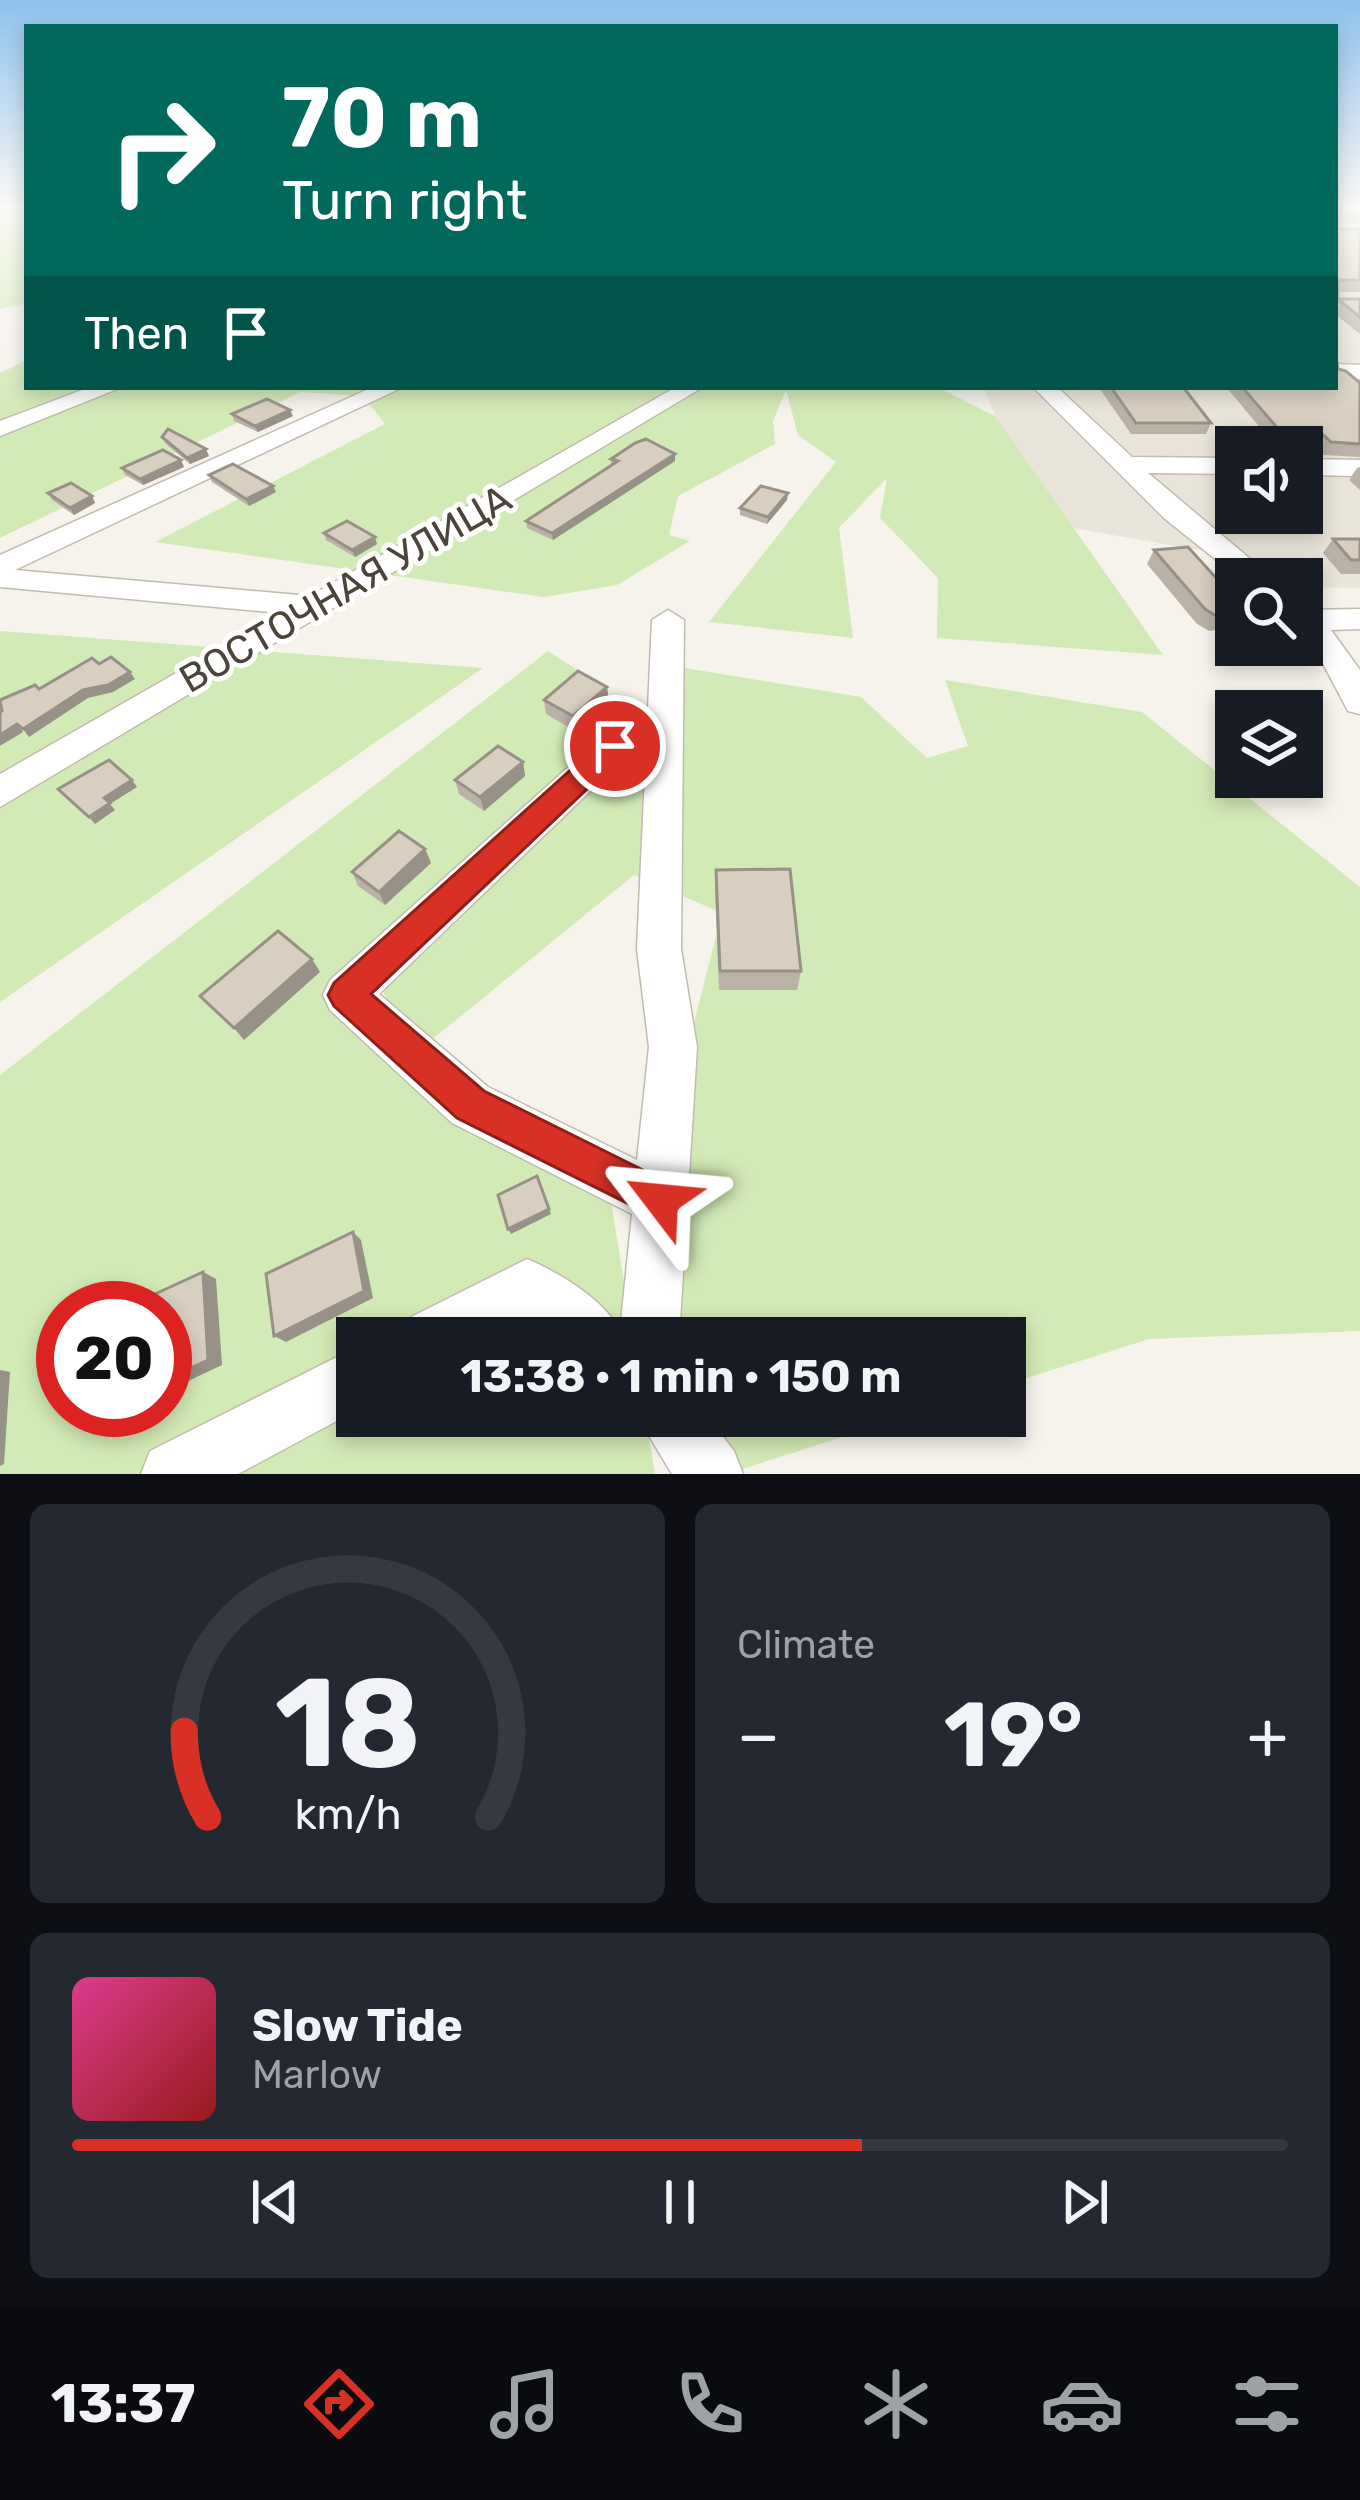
<!DOCTYPE html>
<meta charset="utf-8">
<style>
body{margin:0;font-family:Rubik,sans-serif;background:#242831;color:#f1f3f6;height:100vh;display:flex;flex-direction:column;font-size:45px;white-space:nowrap}
*{box-sizing:border-box;margin:0}
p{font-size:39px;color:#9ea1a6}
.icon{flex:none;width:66px;height:66px;fill:none;stroke:currentColor;stroke-width:2;stroke-linecap:round;stroke-linejoin:round}
.map{position:relative;height:1474px;overflow:hidden}
.details{display:flex;flex-direction:column;gap:30px;padding:30px;background:#0d0f14;flex:1}
.details>*{flex:none}
.banner{position:absolute;left:24px;top:24px;width:1314px;height:366px;border-radius:0px;box-shadow:0 6px 18px #0003;background:#00695c;color:#fff;overflow:hidden}
.tools{position:absolute;left:1215px;top:426px;display:grid;gap:24px}
.tools a{display:grid;place-items:center;width:108px;height:108px;border-radius:0px;background:#171b24;box-shadow:0 6px 18px #0003;font-size:60px}
.speed{position:absolute;left:36px;top:1281px;display:flex;gap:24px;font-size:60px;font-weight:700;text-align:center}
.speed>*{display:grid;place-content:center;width:156px;height:156px;border-radius:50%;background:#171b24;box-shadow:0 6px 18px #0003;line-height:1}
.speed .limit{border:18px solid #d22;background:#fff;color:#111}
.pin{position:absolute;display:grid;place-items:center;width:102px;height:102px;color:#fff;margin:-51px;border:6px solid #fff;border-radius:50%;box-shadow:0 3px 12px #0007}
.me{position:absolute;width:132px;margin:-66px;rotate:299deg;stroke-linejoin:round;filter:drop-shadow(0 0 9px #0008)}
.turn{display:flex;align-items:center;gap:42px;height:252px;padding:0 60px;font-size:54px}
.turn .icon{width:156px;height:156px;stroke-width:2.5}
.turn b{display:block;font-size:84px;line-height:102px}
.then{display:flex;align-items:center;height:114px;padding:0 60px;background:#0003;gap:24px;font-size:45px}
.big{font-size:90px;font-weight:700;line-height:1.1}
.details .widget{flex:1;display:flex;flex-direction:column;justify-content:center;gap:18px;min-width:0;padding:0 42px;border-radius:18px;background:#242831}
.details .dial{align-items:center;gap:0}
.dial svg{height:312px;overflow:visible;fill:none;stroke:#363941;stroke-width:7;stroke-linecap:round;text-anchor:middle}
.dial text{fill:#f1f3f6;stroke:none}
.song{display:flex;align-items:center;gap:36px}
.cover{width:144px;height:144px;border-radius:18px;background:linear-gradient(135deg,hsl(330 70% 55%),hsl(0 70% 35%))}
.played{height:12px;border-radius:6px;background:linear-gradient(90deg,#d93025 65%,#363941 65%)}
.keys{display:flex;justify-content:space-around;direction:ltr}
.heat{display:flex;justify-content:space-between;align-items:center;font-size:66px;direction:ltr}
.details .tiles{flex:1;display:grid;gap:30px;grid-template-columns:1fr 1fr}
.widget:last-child{grid-column:span 2}
.trip{position:absolute;left:336px;top:1317px;width:690px;height:120px;border-radius:0px;background:#171b24;box-shadow:0 6px 18px #0003;font-weight:700;line-height:120px;text-align:center}
.menu{display:flex;height:192px;justify-content:space-around;align-items:center;background:#090b0e;color:#9ea1a6}
.menu .icon{width:84px;height:84px}
.menu .selected{color:#d93025}
.menu b{font-size:54px;color:#f1f3f6}
.map>svg:first-child{display:block}
.residential{fill:#eae5da;fill-rule:evenodd}
.green{fill:#d2eab5;fill-rule:evenodd}
.lines{fill:none;stroke-linecap:round;stroke-linejoin:round}
.minor-casing{stroke:#c2bbae;stroke-width:3}
.minor{fill:#fff;fill-rule:evenodd}
.wall{fill:#bab2a6}
.shaded-wall{fill:#979187}
.building{fill:#d8cfc1;stroke:#979187;stroke-width:3}
.route{fill:#d93025;stroke:#8d1f18;stroke-width:3}
.labels{text-anchor:middle;stroke-width:10;stroke-linejoin:round;paint-order:stroke}
.street-label{font-size:39px;fill:#4b4439;stroke:#fff}
</style>
<div class="map">
<svg width="1360" height="1474" viewBox="0 0 1360 1474">
<rect width="100%" height="100%" fill="#f6f3ec"/>
<path class="residential" d="M1335 209H1360V588L1302 587V579H1291L1274 563 1072 528 995 416 984 387H1335ZM1236 447H1302V513H1236Z"/>
<g class="green">
<path d="M0 209H27V303L0 309Z"/>
<path d="M27 360V387H937L995 416 1163 655 937 638 938 578 880 518 887 478 839 528 853 638 709 622 836 462 798 435 786 390 773 421 775 444 678 496 669 535 690 541 617 585 544 597 155 542 385 424 363 396 301 392 0 538V373Z"/>
<path d="M0 631 483 668 0 1002Z"/>
<path d="M548 651 601 685 618 729 343 971 391 1009 375 974 613 767 673 666 861 697 927 758 968 746 945 680 1142 712 1360 887V1331L1149 1339 1005 1385V1338H675L641 1231 722 913 634 875 429 1042 609 1189 633 1338H357V1416H645L655 1474H0V1075ZM63 1308H165V1410H63Z"/>
<path d="M700 1416H908L727 1474H719Z"/>
</g>
<g class="lines">
<defs>
<g id="minor">
<path d="M1335 364 1360 365V379L1335 378Z"/>
<path d="M90 387H122L0 436V421Z"/>
<path d="M373 387H403L15 570 310 596 676 387H703L0 807V774L281 613 0 587V555Z"/>
<path d="M1033 387H1057L1132 457 1236 458V474L1148 473 1274 579H1240L1164 518Z"/>
<path d="M1302 459 1360 460V476L1302 475Z"/>
<path d="M1360 609V629L1331 630 1360 670V714L1348 711 1320 658 1302 639V610Z"/>
<path d="M668 610 684 620 681 949 697 1047 679 1338H545L523 1321 492 1338H402L411 1317 527 1259C558 1272 607 1301 620 1332L632 1214 452 1123 330 1010 323 995 330 980 602 737 615 733 628 737 633 746 628 755 379 994 488 1087 637 1160 649 1047 637 949 652 620Z"/>
<path d="M357 1347V1410L238 1474H141L150 1451Z"/>
<path d="M637 1416H707L734 1451 743 1474H672Z"/>
</g>
</defs>
<use href="#minor" class="minor-casing"/>
<use href="#minor" class="minor"/>
</g>
<g class="wall">
<path d="M1335 209H1360V224L1337 223V229H1360V292H1338V299H1360V334L1335 314Z"/>
<path d="M1338 369 1360 383V457L1324 455 1312 444 1273 443 1226 387H1335Z"/>
<path d="M1101 387H1183L1211 423 1206 434H1131L1100 389Z"/>
<path d="M232 414 293 416 258 432 234 421Z"/>
<path d="M162 437 209 456 190 464 166 444Z"/>
<path d="M611 459 675 461 553 540 527 528 526 521 611 466Z"/>
<path d="M184 467 143 485 125 475 122 468Z"/>
<path d="M1360 467V490L1349 480 1357 468Z"/>
<path d="M209 475 276 492 249 506 212 482Z"/>
<path d="M48 493 92 496 95 503 74 515 52 500Z"/>
<path d="M787 500 767 524 740 515V508Z"/>
<path d="M324 533 377 544 355 557 326 540Z"/>
<path d="M1333 539H1360V574H1341L1323 553Z"/>
<path d="M1154 550 1236 600V628L1209 631 1197 624 1147 564Z"/>
<path d="M607 687 609 701 575 731 546 714 544 700Z"/>
<path d="M523 762 525 776 484 811 459 794 455 780Z"/>
<path d="M425 849 431 863 385 905 358 886 352 872Z"/>
<path d="M716 870 801 971 797 990H719L715 890Z"/>
</g>
<g class="shaded-wall">
<path d="M290 410 293 416 258 432 255 426Z"/>
<path d="M206 449 209 456 190 464 187 458Z"/>
<path d="M675 454V461L553 540 552 533Z"/>
<path d="M181 460 184 467 143 485 140 479Z"/>
<path d="M273 486 276 492 249 506 246 499Z"/>
<path d="M788 493 787 500 767 524 768 517Z"/>
<path d="M92 496 95 503 74 515 70 508Z"/>
<path d="M375 537 377 544 355 557 352 550Z"/>
<path d="M130 672 135 679 113 692 88 698 29 737 23 729 83 690Z"/>
<path d="M607 687 609 701 575 731 573 716Z"/>
<path d="M17 724 23 732 0 746V735Z"/>
<path d="M523 762 525 776 484 811 480 797Z"/>
<path d="M132 780 137 787 110 804 115 810 95 824 89 817 104 798Z"/>
<path d="M425 849 431 863 385 905 379 892Z"/>
<path d="M312 959 320 972 244 1040 234 1028Z"/>
<path d="M549 1209 551 1214 511 1234 508 1229Z"/>
<path d="M353 1232 361 1240 373 1298 286 1342 274 1336Z"/>
<path d="M203 1272 216 1279 222 1365 165 1392V1380Z"/>
<path d="M0 1370 10 1372 4 1464 0 1466Z"/>
</g>
<g class="building">
<path d="M1335 209H1360V213L1337 212V229H1360V280H1338V299H1360V317L1335 297Z"/>
<path d="M1337 363 1338 369 1346 371 1360 383V444L1331 442 1319 431H1280L1242 387H1335V364Z"/>
<path d="M1111 387H1183L1211 423H1136Z"/>
<path d="M267 399 290 410 255 426 232 414Z"/>
<path d="M168 429 206 449 187 458 162 437Z"/>
<path d="M646 439 675 454 552 533 526 521 618 461 611 459 635 443Z"/>
<path d="M163 450 181 460 140 479 122 468Z"/>
<path d="M233 464 273 486 246 499 209 475Z"/>
<path d="M71 483 92 496 70 508 48 493Z"/>
<path d="M761 486 788 493 768 517 740 508Z"/>
<path d="M347 521 375 537 352 550 324 533Z"/>
<path d="M1333 539H1360V560H1351Z"/>
<path d="M1188 547 1236 600V615L1218 617 1205 609 1154 550Z"/>
<path d="M111 657 130 672 108 685 83 690 23 729 17 724 0 735V712L2 711 0 700 35 685 39 689 92 658 99 664Z"/>
<path d="M578 671 607 687 573 716 544 700Z"/>
<path d="M498 746 523 762 480 797 455 780Z"/>
<path d="M109 760 132 780 104 798 110 803 89 817 58 789Z"/>
<path d="M399 831 425 849 379 892 352 872Z"/>
<path d="M790 869 801 971H720L716 870Z"/>
<path d="M278 931 312 959 234 1028 200 996Z"/>
<path d="M537 1176 549 1209 508 1229 498 1195Z"/>
<path d="M353 1232 364 1291 274 1336 266 1274Z"/>
<path d="M203 1272 208 1360 165 1380V1308H103L142 1292V1300Z"/>
</g>
<linearGradient id="sky" x2="0" y2="1"><stop stop-color="#8fc1ec"/><stop offset="0.5" stop-color="#fbfaf6"/><stop offset="1" stop-color="#fbfaf6" stop-opacity="0"/></linearGradient>
<rect width="1360" height="416" fill="url(#sky)"/>
<path class="route" d="M615 736 629 746 625 753 371 994 484 1091 675 1186 681 1200 675 1214 661 1220 457 1118 334 1006 328 995 334 983 605 739Z"/>
<g class="labels">
<g class="street-label">
<text transform="translate(345 588) rotate(-30)" y="14">ВОСТОЧНАЯ УЛИЦА</text>
</g>
</g>
</svg>
<div class="tools">
<a><svg class="icon" aria-label="sound" viewBox="0 0 24 24"><path d="M4 9h4l5-4v14l-5-4H4zM17 9q2 3 0 6"/></svg></a>
<a><svg class="icon" aria-label="search" viewBox="0 0 24 24"><circle cx="10" cy="10" r="6"/><path d="M15 15l6 6"/></svg></a>
<a><svg class="icon" aria-label="layers" viewBox="0 0 24 24"><path d="M12 4l9 5-9 5-9-5zM3 14l9 5 9-5"/></svg></a>
</div>
<div class="speed"><div class="limit">20</div></div>
<div class="pin" style="left:615px;top:746px;background:#d93025"><svg class="icon" aria-label="arrive" viewBox="0 0 24 24"><path d="M6 21V4h12l-3 4 3 4H6"/></svg></div>
<svg class="me" style="left:661px;top:1200px" viewBox="-20 -20 40 40"><path d="M0-17L14 15 0 8-14 15z" fill="#d93025" stroke="#fff" stroke-width="4"/></svg>
<div class="trip">13:38 · 1 min · 150 m</div>
<div class="banner">
<div class="turn"><svg class="icon" aria-label="right" viewBox="0 0 24 24"><path d="M7 20v-9h11M14 6l5 5-5 5"/></svg><div><b>70 m</b>Turn right</div></div>
<div class="then">Then<svg class="icon" aria-label="arrive" viewBox="0 0 24 24"><path d="M6 21V4h12l-3 4 3 4H6"/></svg></div>
</div>
</div>
<section class="details">
<div class="tiles">
<div class="widget dial"><svg viewBox="0 0 100 80">
<path d="M14 69A42 42 0 1 1 86 69"/>
<path d="M14 69A42 42 0 0 1 8 47" stroke="#d93025"/>
<text x="50" y="56" font-size="32" font-weight="700">18</text>
<text x="50" y="72" font-size="11">km/h</text>
</svg></div>
<div class="widget"><p>Climate</p>
<div class="heat"><a>−</a><b class="big">19°</b><a>+</a></div>
</div>
<div class="widget">
<div class="song"><i class="cover"></i><div><b>Slow Tide</b><p>Marlow</p></div></div>
<div class="played"></div>
<div class="keys"><svg class="icon" aria-label="previous" viewBox="0 0 24 24"><path d="M18 5L8 12l10 7zM5 5v14"/></svg><svg class="icon" aria-label="pause" viewBox="0 0 24 24"><path d="M8 5v14M16 5v14"/></svg><svg class="icon" aria-label="next" viewBox="0 0 24 24"><path d="M6 5l10 7-10 7zM19 5v14"/></svg></div>
</div>
</div>
</section>
<nav class="menu">
<b>13:37</b>
<svg class="icon selected" aria-label="directions" viewBox="0 0 24 24"><path d="M12 3l9 9-9 9-9-9zM9 14v-3h6M13 9l2 2-2 2"/></svg>
<svg class="icon" aria-label="music" viewBox="0 0 24 24"><path d="M9 18V5l10-2v13"/><circle cx="6" cy="18" r="3"/><circle cx="16" cy="16" r="3"/></svg>
<svg class="icon" aria-label="phone" viewBox="0 0 24 24"><path d="M5 4h4l2 5-3 2q2 4 5 5l2-3 5 2v4C11 20 4 13 5 4z"/></svg>
<svg class="icon" aria-label="climate" viewBox="0 0 24 24"><path d="M12 3v18M4 7l16 10M4 17L20 7"/></svg>
<svg class="icon" aria-label="car" viewBox="0 0 24 24"><path d="M5 17H2v-5l4-1 3-4h7l3 4 3 1v5h-3M9 17h6M6 11h13"/><circle cx="7" cy="17" r="2"/><circle cx="17" cy="17" r="2"/></svg>
<svg class="icon" aria-label="filters" viewBox="0 0 24 24"><path d="M4 7h16M4 17h16"/><circle cx="9" cy="7" r="2"/><circle cx="15" cy="17" r="2"/></svg>
</nav>
